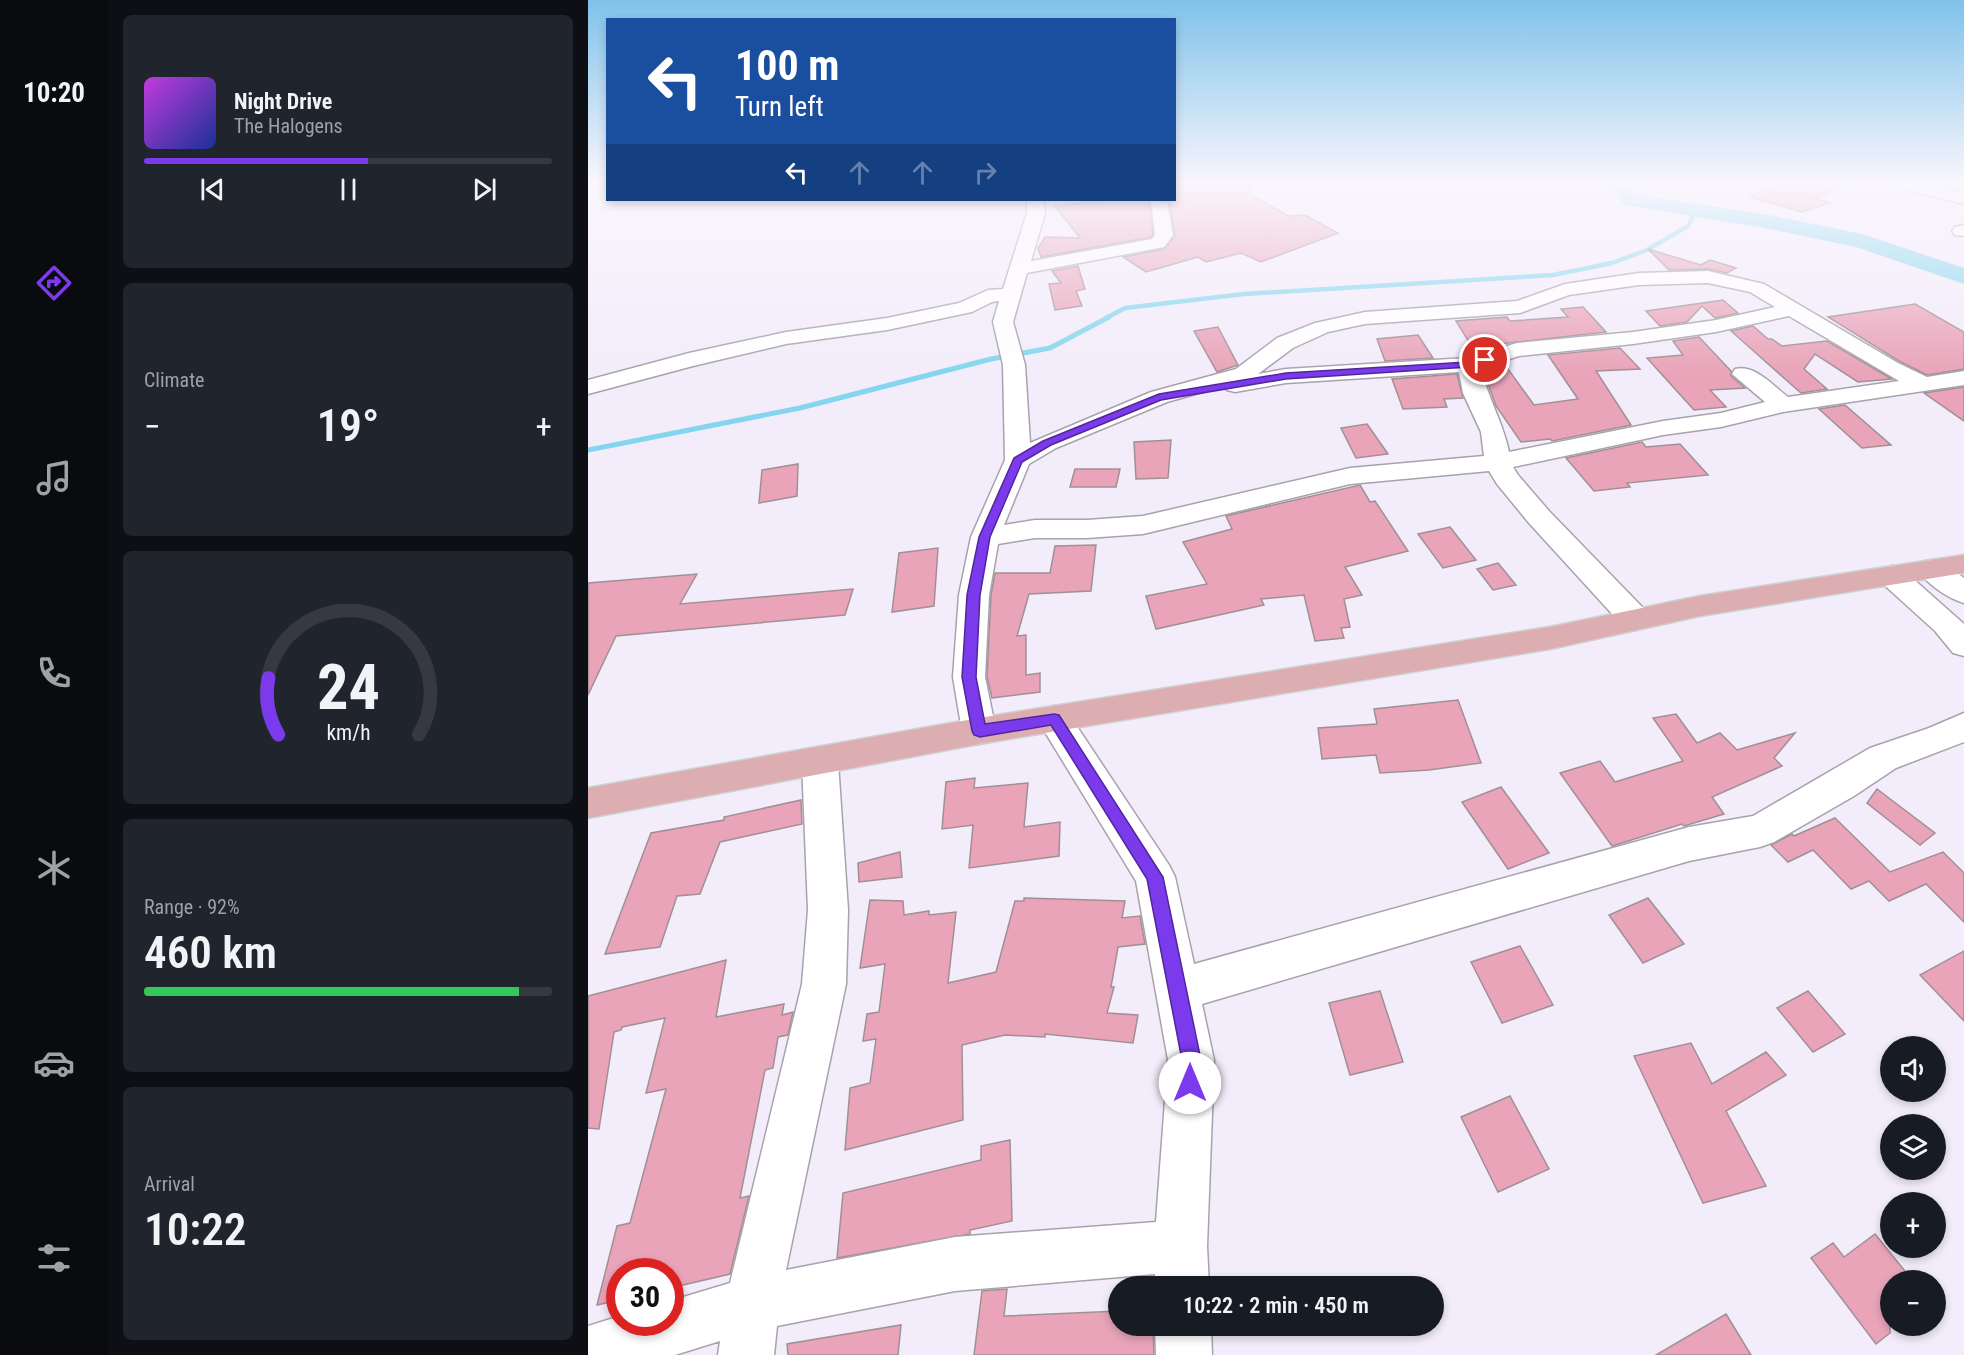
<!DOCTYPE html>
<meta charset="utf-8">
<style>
body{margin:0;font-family:"Roboto Condensed",sans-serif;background:#20242c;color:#f1f3f6;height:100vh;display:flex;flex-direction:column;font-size:22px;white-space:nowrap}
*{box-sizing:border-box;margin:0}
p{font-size:20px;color:#9ea1a6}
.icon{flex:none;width:33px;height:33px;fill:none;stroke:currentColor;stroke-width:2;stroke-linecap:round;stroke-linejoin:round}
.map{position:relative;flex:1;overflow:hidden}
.drawer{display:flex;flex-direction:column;gap:15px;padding:15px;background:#0d0f14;width:480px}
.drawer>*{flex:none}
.hud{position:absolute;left:18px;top:18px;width:570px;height:183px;border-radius:0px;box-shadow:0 3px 9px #0003;background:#1a4fa0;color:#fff;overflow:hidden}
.fabs{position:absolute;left:1292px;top:1036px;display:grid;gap:12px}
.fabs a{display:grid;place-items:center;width:66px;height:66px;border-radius:50%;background:#171b24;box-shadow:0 3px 9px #0003;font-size:30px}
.speed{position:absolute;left:18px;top:1258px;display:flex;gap:12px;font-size:30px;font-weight:700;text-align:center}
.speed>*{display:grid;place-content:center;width:78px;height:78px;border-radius:50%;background:#171b24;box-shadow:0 3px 9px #0003;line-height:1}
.speed .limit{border:9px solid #d22;background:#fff;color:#111}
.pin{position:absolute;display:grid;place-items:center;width:51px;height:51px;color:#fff;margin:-26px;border:3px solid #fff;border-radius:50%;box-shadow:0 2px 6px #0007}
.me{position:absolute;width:66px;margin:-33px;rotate:0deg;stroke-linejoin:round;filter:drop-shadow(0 0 4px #0008)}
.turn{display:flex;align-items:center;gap:21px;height:126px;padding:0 30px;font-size:27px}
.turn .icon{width:78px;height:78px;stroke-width:2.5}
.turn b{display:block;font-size:42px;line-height:51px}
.lanes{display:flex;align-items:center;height:57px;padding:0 30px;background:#0003;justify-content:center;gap:30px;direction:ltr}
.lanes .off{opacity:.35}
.big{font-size:45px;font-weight:600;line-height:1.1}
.drawer .card{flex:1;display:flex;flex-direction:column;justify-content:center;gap:9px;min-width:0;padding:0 21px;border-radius:9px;background:#20242c}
.drawer .dial{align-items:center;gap:0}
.dial svg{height:156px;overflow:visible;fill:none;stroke:#363941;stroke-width:7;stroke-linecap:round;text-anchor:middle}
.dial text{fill:#f1f3f6;stroke:none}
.song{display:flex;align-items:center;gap:18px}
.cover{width:72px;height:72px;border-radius:9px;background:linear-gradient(135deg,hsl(290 70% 55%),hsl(230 70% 35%))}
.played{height:6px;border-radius:3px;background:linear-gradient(90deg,#7c3aed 55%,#363941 55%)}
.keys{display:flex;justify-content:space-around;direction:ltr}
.heat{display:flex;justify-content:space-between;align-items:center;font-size:33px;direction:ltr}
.charge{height:9px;border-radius:4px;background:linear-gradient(90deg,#34c759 92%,#363941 0)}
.trip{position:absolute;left:520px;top:1276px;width:336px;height:60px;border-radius:30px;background:#171b24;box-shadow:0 3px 9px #0003;font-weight:600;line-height:60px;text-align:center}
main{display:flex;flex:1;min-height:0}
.tabs{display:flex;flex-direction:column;width:108px;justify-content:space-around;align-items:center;background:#090b0e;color:#9ea1a6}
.tabs .icon{width:42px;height:42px}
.tabs .on{color:#7c3aed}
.tabs b{font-size:27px;color:#f1f3f6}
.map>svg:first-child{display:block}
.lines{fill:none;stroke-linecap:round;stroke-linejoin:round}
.stream-far1{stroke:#83d6ed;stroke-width:4.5}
.stream{stroke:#83d6ed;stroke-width:5}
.river{fill:#83d6ed;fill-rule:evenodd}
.building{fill:#e9a4b9;stroke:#a09094;stroke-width:1.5}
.minor-casing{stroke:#a8a1ae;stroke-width:3}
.major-casing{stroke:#d0d0d1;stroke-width:3}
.minor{fill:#fff;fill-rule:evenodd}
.major{fill:#dcadb1;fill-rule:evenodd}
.route{fill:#7c3aed;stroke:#51269a;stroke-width:1.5}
</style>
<main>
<nav class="tabs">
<b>10:20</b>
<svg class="icon on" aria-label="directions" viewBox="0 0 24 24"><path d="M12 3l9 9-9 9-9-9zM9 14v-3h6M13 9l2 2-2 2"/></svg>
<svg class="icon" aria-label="music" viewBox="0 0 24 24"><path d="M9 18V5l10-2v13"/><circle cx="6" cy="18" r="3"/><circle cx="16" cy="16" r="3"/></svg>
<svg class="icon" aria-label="phone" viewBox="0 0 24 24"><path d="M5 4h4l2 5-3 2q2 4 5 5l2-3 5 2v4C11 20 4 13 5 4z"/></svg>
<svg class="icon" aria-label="climate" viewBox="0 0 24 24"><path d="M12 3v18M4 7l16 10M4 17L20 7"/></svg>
<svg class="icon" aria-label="car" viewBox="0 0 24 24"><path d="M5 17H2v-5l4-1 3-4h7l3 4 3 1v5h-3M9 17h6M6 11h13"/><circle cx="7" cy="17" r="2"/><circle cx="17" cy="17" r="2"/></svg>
<svg class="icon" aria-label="filters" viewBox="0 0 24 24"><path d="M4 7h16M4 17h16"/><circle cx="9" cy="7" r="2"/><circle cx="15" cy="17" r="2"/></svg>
</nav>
<section class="drawer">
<div class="card">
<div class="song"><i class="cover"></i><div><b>Night Drive</b><p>The Halogens</p></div></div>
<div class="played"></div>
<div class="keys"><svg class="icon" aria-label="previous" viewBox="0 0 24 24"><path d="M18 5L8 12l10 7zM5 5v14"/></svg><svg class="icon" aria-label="pause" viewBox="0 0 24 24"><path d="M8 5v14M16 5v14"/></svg><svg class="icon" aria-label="next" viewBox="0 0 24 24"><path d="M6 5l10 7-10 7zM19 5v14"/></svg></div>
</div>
<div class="card"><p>Climate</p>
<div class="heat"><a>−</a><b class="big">19°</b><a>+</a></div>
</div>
<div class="card dial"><svg viewBox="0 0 100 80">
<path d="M14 69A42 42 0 1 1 86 69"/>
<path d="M14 69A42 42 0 0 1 9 40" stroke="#7c3aed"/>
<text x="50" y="56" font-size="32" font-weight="700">24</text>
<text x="50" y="72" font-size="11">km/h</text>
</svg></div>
<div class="card"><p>Range · 92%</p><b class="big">460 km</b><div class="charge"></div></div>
<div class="card"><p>Arrival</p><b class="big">10:22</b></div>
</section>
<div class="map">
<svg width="1376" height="1355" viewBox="0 0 1376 1355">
<rect width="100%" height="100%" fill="#f3ecfa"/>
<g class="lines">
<path class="stream-far1" d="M518 318 537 308 656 294 965 275 1024 263 1059 250 1100 226 1107 212"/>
<path class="stream" d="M0 450 212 408 403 359 462 348 521 317"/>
<path class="river" d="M1018 184H1040L1051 195 1182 215 1274 234 1376 268V284L1268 247 1182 229 1036 205Z"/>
</g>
<g class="building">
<path d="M586 184H661L662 194 700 216 717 215 750 233 673 262 653 253 618 262 610 257 558 272 535 257 576 249 587 236 581 200H586Z"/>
<path d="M1189 184H1258L1228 198 1242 203 1214 212 1162 197Z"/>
<path d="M518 200H561L565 234 563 237 453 257 450 248 457 237 492 238 467 206Z"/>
<path d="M1060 249 1113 265 1122 260 1148 268 1139 273 1120 269 1081 270Z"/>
<path d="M490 266 497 289 488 291 494 306 467 310 461 284 473 283 464 271Z"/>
<path d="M1135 300 1150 313 1127 318 1114 306 1099 322 1072 326 1058 311Z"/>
<path d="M1327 304 1376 332V369L1339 375 1311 361 1240 317Z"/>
<path d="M995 307 1018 332 884 347 868 321 919 317 922 321 980 317 973 309Z"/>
<path d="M1165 326 1180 339H1184L1194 346 1239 341 1304 379 1270 382 1227 354 1216 369 1239 389 1213 393 1143 331Z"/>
<path d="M630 327 650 365 629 372 606 331Z"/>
<path d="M830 335 845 358 797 361 789 339Z"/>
<path d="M1111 337 1143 371V376L1157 388 1122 390 1138 407 1106 410 1059 358 1095 355 1085 341Z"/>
<path d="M1032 348 1052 369 1008 371 1043 425 964 441 962 439 933 442 908 406 896 372 920 369 946 405 990 399 960 355Z"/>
<path d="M869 374 875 398 856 399 859 407 815 409 804 379Z"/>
<path d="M1376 387V421L1336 393Z"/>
<path d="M1257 405 1303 445 1274 448 1231 409Z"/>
<path d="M779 424 800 454 768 458 753 428Z"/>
<path d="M583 440 580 478 548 479 546 442Z"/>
<path d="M1054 442 1058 447 1092 444 1120 475 1039 483 1042 487 1006 491 978 458Z"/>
<path d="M210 464 209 496 171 503 174 470Z"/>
<path d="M487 469H532L528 487H482Z"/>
<path d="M772 485 782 502 787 501 820 551 757 567 774 595 756 599 762 627 753 628 756 638 727 641 716 595 673 599 676 605 568 629 558 596 619 584 595 542 644 529 638 516Z"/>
<path d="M862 527 888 560 855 568 830 534Z"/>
<path d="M508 545 503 591 441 594 429 636 438 635V675L452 673V692L404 698 399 677 403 595 407 573H462L467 546Z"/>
<path d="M350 548 346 606 304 612 311 553Z"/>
<path d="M910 563 928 585 905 590 889 569Z"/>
<path d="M109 574 92 604 265 589 257 615 28 636 0 695V583Z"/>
<path d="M870 700 893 763 841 770 792 773 788 755 734 759 730 728 789 724 786 709Z"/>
<path d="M1088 714 1109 743 1132 733 1149 750 1207 733 1186 758 1194 766 1124 797 1136 814 1096 826 1094 824 1024 846 972 773 1012 761 1027 782 1095 761 1065 718Z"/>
<path d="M387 778 386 788 440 783 436 827 472 822 471 856 381 868 385 825 354 829 358 782Z"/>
<path d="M913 787 961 853 920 869 874 802Z"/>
<path d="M1289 789 1347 833 1332 845 1279 803Z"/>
<path d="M213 800 214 824 132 842 112 894 89 896 72 947 17 954 63 833 136 820V817Z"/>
<path d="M1247 818 1302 872 1355 852 1376 873V922L1338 884 1301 901 1281 881 1263 889 1225 850 1200 862 1183 845 1204 834 1206 836Z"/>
<path d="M312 852 314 877 271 882 270 863Z"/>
<path d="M436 898 537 901 534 918 552 916 557 944 530 947 523 987H526L519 1013 550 1015 545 1043 457 1034V1037L417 1035 374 1045 375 1120 257 1150 262 1088 282 1083 288 1039 275 1041 279 1014 291 1012 297 964 272 968 282 900 315 901 316 915 341 911V915L368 912 360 983 408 972 427 901H436Z"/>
<path d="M1060 898 1096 944 1055 963 1021 915Z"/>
<path d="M932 946 965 1005 914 1023 883 962Z"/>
<path d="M1376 951V1021L1332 975Z"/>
<path d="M138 960 128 1017 196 1004 194 1015 205 1012 200 1035 190 1037 185 1068 177 1070 152 1198 161 1196 142 1274 82 1288V1272H32V1300L9 1305 29 1226 42 1223 78 1089 58 1093 77 1018 34 1027 33 1030 26 1032 11 1129 0 1128V996Z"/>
<path d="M792 991 815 1062 762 1075 741 1003Z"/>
<path d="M1220 991 1257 1034 1225 1052 1189 1008Z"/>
<path d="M1103 1043 1124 1084 1178 1052 1198 1075 1138 1111 1178 1186 1115 1203 1046 1056Z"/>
<path d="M922 1096 961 1169 910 1192 873 1117Z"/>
<path d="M422 1140 424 1221 382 1230V1234L249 1258 255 1193 393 1160V1146Z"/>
<path d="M1287 1234 1325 1281H1302V1333L1288 1344 1223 1258 1245 1243 1256 1257Z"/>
<path d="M419 1289 416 1316 531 1311V1326H565L566 1355H386L394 1291Z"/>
<path d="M1138 1314 1163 1355H1068Z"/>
<path d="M313 1325 310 1355H200L199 1344Z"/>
</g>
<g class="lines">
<defs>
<g id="minor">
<path d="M1307 184H1336L1376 194V204L1309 187Z"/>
<path d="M439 200H455L457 213 443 261 564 239 567 235 563 200H579L585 235 576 247 439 273 425 322 437 365 442 443 563 392 648 369 689 338 727 323 777 312 929 301 977 284 1051 273 1120 271 1176 284 1310 363 1339 377 1376 371V385L1195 412 1133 427 1075 435 925 467 930 475 961 511 1058 611 1062 619 1058 627 1047 630 1036 627 941 523 909 484 901 471 762 484 555 534 499 538H447L410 544 401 595 397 677 408 731 403 741 391 744 379 741 374 731 365 677 371 595 383 537 417 460 415 365 405 322 411 301 404 302 384 312 299 330 198 344 105 366 0 394V380L101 353 198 332 299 318 371 303 400 290 415 289 439 213ZM1120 283 1162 292 1187 307 1128 320 1045 332 929 343 879 358 698 369 670 374 705 348 740 332 777 324 932 313 981 295 1051 285ZM1201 316 1311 381 1200 397C1185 386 1167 364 1147 369L1144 374 1177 402 1133 413 1075 421 921 452C915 422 900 399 893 368L931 356 1045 344 1128 332ZM871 372 875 393 893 432 896 456 762 468 555 516 499 520H447L416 525 441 464 468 448 579 402 636 386 639 390 647 392 698 383Z"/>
<path d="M1376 225V236L1367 235 1364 231 1367 227Z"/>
<path d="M1344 560 1354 562 1376 578V603C1359 598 1339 584 1329 569L1334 562Z"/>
<path d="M1304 566 1314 569 1376 624V656L1365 653 1347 631 1294 583 1289 576 1294 569Z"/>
<path d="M466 706 478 710 581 865 587 877 606 964 1101 827 1165 816 1282 748 1341 728 1376 713V742L1308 768 1266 796 1186 842 1172 847 1101 861 614 1004 626 1060 619 1246 621 1287H567V1274L367 1291 189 1326 186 1355H130L132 1341 87 1355H0V1326L32 1316V1323H82V1301L142 1283 214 984 220 910 214 762 219 752 232 748 245 752 250 762 260 910 258 984 198 1270 367 1237 568 1222 580 1060 548 881 449 719 454 710Z"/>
<path d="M567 1326H623L624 1355H568Z"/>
</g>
<path id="major" d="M1376 555V573L1112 616 962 649 391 744 0 818V788L391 718 962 627 1112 596Z"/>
</defs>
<use href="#minor" class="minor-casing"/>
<use href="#major" class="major-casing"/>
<use href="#minor" class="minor"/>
<use href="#major" class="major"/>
</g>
<linearGradient id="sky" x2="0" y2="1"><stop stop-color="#7fc2ea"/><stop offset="0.49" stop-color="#faf6fd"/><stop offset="1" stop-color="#faf6fd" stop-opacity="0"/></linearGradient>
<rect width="1376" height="374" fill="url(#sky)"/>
<path class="route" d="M897 357 901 360 900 362 881 367 698 379 573 400 463 445 434 462 402 537 392 595 388 677 397 724 466 714 471 715 575 877 613 1060 612 1083 609 1090 602 1093 595 1090 592 1083 594 1060 559 879 463 725 392 737 386 735 384 731 374 677 379 595 391 537 426 458 455 441 571 394 698 373 880 362Z"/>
</svg>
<div class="fabs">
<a><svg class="icon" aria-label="sound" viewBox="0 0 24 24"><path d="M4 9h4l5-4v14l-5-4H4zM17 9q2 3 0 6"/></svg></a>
<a><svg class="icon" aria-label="layers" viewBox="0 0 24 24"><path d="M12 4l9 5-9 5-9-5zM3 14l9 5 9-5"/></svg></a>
<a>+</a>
<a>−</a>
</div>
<div class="speed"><div class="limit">30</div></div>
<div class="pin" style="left:897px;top:360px;background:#d93025"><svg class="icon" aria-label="arrive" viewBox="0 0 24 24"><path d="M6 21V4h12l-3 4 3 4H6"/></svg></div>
<svg class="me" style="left:602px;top:1083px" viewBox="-20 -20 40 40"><circle r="19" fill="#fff"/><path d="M0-13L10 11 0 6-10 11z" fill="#7c3aed"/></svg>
<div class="trip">10:22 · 2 min · 450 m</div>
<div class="hud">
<div class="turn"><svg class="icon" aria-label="left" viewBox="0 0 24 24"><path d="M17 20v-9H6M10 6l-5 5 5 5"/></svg><div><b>100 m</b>Turn left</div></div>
<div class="lanes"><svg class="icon" aria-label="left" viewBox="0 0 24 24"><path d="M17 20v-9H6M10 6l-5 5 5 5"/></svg><svg class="icon off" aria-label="ahead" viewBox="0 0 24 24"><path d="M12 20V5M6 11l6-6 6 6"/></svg><svg class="icon off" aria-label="ahead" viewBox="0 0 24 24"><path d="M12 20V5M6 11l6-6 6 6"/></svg><svg class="icon off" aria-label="right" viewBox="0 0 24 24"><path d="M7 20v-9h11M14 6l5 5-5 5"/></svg></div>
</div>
</div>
</main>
